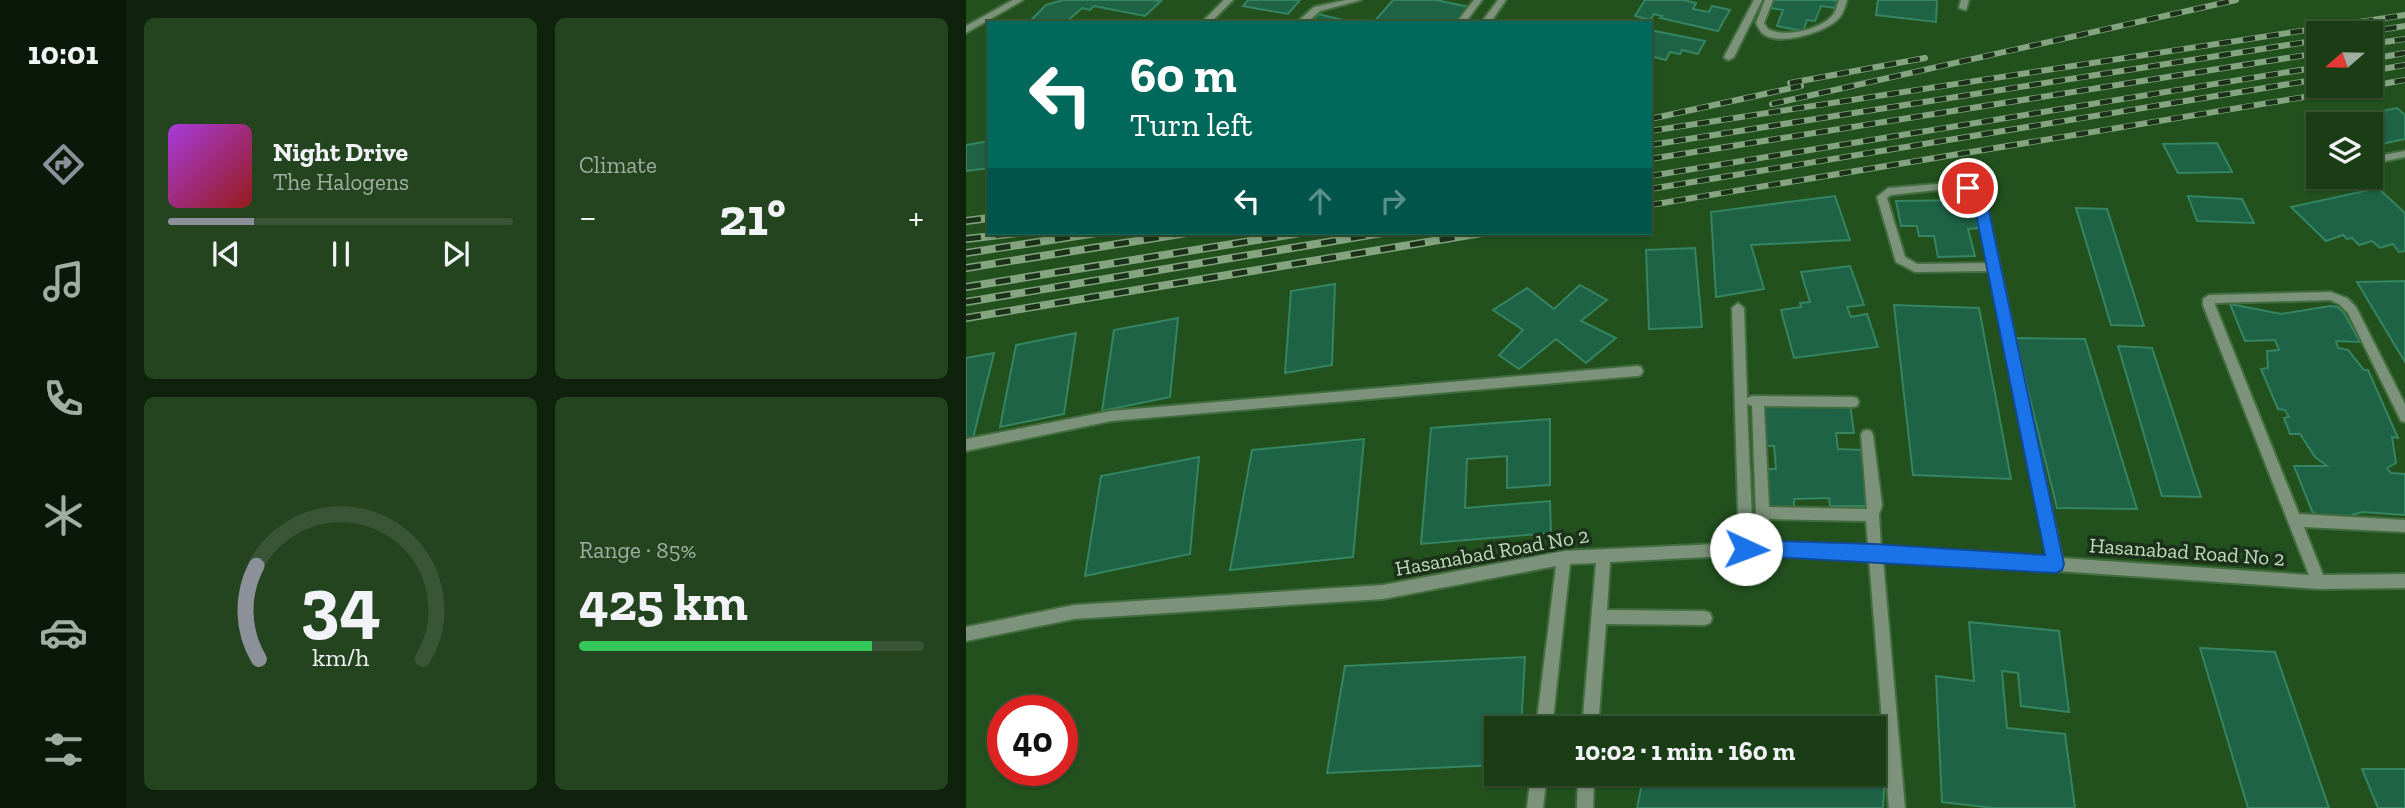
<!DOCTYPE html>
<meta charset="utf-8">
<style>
body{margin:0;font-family:"Zilla Slab",serif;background:#23441f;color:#f1f3f6;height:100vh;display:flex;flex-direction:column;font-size:26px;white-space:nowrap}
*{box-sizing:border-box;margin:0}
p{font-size:23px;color:#9faea1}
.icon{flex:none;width:38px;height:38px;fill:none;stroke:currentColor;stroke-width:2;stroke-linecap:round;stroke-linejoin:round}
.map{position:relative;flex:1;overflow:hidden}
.panel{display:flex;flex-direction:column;gap:18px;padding:18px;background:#0e220c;width:840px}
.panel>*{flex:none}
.hud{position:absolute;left:21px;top:21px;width:665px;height:214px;border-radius:0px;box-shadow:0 2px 5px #0004,0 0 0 2px #385635;background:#00695c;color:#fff;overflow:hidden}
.needle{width:46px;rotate:250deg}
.fabs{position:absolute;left:1340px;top:21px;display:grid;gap:14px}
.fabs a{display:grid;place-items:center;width:77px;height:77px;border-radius:0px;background:#1a3d16;box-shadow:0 2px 5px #0004,0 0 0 2px #385635;font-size:35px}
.speed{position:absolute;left:21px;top:695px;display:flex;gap:14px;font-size:35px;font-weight:700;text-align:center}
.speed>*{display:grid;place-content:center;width:91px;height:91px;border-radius:50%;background:#1a3d16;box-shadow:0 2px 5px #0004,0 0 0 2px #385635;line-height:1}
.speed .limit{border:10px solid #d22;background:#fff;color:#111}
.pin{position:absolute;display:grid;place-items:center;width:60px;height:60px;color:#fff;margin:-30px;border:4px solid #fff;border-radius:50%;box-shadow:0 2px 7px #0007}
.me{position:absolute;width:77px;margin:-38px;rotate:92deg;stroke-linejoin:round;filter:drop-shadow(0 0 5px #0008)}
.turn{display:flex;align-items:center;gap:24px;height:147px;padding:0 28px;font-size:32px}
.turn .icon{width:91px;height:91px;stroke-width:2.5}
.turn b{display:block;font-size:49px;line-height:60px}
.lanes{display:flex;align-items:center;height:66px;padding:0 28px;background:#0003;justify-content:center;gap:35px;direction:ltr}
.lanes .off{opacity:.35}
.big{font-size:52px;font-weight:700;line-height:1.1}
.panel .widget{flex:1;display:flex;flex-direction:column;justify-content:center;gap:10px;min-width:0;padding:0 24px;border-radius:10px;background:#23441f}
.panel .dial{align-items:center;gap:0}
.dial svg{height:182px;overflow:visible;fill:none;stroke:#385635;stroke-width:7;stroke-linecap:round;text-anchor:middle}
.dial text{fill:#f1f3f6;stroke:none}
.song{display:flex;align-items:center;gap:21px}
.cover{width:84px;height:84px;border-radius:10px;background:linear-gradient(135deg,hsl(280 70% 55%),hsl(0 70% 35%))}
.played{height:7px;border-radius:4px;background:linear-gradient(90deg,#8c9099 25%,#385635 25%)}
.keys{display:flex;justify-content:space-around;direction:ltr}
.heat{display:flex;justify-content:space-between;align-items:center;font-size:38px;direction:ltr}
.charge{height:10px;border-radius:5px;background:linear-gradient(90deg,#34c759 85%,#385635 0)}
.panel .tiles{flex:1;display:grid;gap:18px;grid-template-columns:repeat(2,1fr)}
.trip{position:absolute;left:518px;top:716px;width:402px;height:70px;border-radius:0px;background:#1a3d16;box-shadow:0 2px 5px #0004,0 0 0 2px #385635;font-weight:700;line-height:70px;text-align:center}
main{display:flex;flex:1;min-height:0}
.menu{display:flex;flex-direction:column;width:126px;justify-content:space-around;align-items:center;background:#0a1809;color:#9faea1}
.menu .icon{width:49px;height:49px}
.menu .selected{color:#8c9099}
.menu b{font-size:32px;color:#f1f3f6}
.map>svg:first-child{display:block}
.building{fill:#1f6347;stroke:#358562;stroke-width:2}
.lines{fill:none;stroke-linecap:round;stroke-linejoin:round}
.minor-casing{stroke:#426d3e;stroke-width:4}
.minor{fill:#7d927a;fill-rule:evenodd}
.rail-far1-casing{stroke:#84a580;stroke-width:6}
.rail-casing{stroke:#84a580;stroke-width:8}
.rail-far1{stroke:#1c311a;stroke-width:4.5;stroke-dasharray:12;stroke-linecap:butt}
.rail{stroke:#1c311a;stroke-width:5;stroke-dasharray:15;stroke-linecap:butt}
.route{fill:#1a73e8;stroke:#114b97;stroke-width:2}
.labels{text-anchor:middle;stroke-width:7;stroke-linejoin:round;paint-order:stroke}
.street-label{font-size:21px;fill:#c3dcc0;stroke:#1c311a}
</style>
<main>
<nav class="menu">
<b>10:01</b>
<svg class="icon selected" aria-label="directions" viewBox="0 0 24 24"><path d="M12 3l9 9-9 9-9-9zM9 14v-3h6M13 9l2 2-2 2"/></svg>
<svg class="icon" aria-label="music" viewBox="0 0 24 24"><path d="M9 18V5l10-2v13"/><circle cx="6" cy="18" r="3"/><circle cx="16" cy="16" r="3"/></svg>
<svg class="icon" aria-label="phone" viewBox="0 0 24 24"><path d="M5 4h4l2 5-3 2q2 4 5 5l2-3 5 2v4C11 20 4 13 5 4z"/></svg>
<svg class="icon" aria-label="climate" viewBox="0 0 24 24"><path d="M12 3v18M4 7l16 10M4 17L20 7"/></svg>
<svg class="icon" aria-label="car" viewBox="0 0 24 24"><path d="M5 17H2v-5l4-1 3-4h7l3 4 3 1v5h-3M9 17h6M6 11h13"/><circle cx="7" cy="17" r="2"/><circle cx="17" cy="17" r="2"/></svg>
<svg class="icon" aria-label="filters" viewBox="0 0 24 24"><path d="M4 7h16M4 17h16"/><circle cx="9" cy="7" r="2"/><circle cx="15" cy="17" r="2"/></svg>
</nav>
<section class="panel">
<div class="tiles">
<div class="widget">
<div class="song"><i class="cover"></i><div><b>Night Drive</b><p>The Halogens</p></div></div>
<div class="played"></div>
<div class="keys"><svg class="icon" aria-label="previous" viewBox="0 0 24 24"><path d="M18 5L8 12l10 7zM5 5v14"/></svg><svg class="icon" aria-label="pause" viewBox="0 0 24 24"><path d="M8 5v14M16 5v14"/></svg><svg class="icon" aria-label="next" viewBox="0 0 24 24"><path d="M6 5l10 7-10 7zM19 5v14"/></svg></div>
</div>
<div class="widget"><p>Climate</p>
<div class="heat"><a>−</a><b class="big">21°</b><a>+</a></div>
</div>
<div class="widget dial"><svg viewBox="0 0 100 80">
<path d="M14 69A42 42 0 1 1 86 69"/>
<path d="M14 69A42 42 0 0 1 13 28" stroke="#8c9099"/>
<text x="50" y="56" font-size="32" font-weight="700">34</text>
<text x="50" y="72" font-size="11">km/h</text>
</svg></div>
<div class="widget"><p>Range · 85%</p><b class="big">425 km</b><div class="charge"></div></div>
</div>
</section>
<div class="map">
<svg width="1439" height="808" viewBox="0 0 1439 808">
<rect width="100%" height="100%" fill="#22511e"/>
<g class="building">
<path d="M97 0H186L195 1 179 16 128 6 124 10 116 8 99 23H62L80 5Z"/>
<path d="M282 0H334L322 14 277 6Z"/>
<path d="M427 0H470L503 7 490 23H407Z"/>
<path d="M679 0H717L730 3 727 9 743 12 746 6 764 10 752 31 694 18 696 16 688 14 684 20 669 16Z"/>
<path d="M807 0H864L872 1 869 8 855 6 849 21 841 20 837 31 811 26 817 10 804 8Z"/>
<path d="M912 0H971L970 22 910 15Z"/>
<path d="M352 14 390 23H343Z"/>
<path d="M684 30 739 41 732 54 716 50 714 54 704 52 700 60 684 56Z"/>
<path d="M1431 108 1439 115V139L1411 145 1405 139V124H1389L1383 118Z"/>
<path d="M23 141V168L0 171V145Z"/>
<path d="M1251 143 1266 172 1212 173 1197 144Z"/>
<path d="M1412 188 1439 213V251L1433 252 1427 244 1414 248 1406 241 1393 245 1386 238 1381 239 1377 235 1360 241 1325 207Z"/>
<path d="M869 196 884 240 785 245 798 289 750 297 745 212Z"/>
<path d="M1222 196 1276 199 1288 223 1231 221Z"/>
<path d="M1007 200 1014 228 1002 229 1009 256 972 257 968 236H953L951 226H935L930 201Z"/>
<path d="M1110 208 1141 209 1178 326 1145 325Z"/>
<path d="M729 248 736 327 683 329 680 250Z"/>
<path d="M884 266 898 305 881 307 885 317 901 314 912 347 828 358 815 310 835 307 834 303 844 302 835 272Z"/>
<path d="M1439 281V362L1391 282Z"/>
<path d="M369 284 366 365 319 373 325 291Z"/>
<path d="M614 285 641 300 615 321 650 338 620 363 590 339 553 369 533 355 557 330 527 310 561 288 588 309Z"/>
<path d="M1264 304 1315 314 1364 306 1372 307 1378 313 1394 342 1370 341 1372 348 1382 350 1398 370H1402L1432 438 1426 437 1430 463 1421 468 1425 473 1439 474V515L1396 512 1377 518H1352L1346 511 1328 466H1361L1349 457 1334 434H1324L1318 418 1323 417 1319 410 1312 409 1295 369 1302 368 1301 351 1313 350 1309 340 1279 341Z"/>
<path d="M928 305 1013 308 1045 479 947 475Z"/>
<path d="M212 318 204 397 136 411 148 330Z"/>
<path d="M110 333 98 414 34 427 50 345Z"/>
<path d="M1049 338 1119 339 1171 509 1091 508Z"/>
<path d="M1152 346 1186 348 1235 497 1196 496Z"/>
<path d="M28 353 7 438 0 439V358Z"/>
<path d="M884 404 888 433H870L872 449 895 450 902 506H864L863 498 828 499V507H802L799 469H810L808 446H798L795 405Z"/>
<path d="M584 419V485L541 488V456L501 459 499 508 584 501 585 533 455 544 465 428Z"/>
<path d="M398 439 387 557 264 570 286 450Z"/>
<path d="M233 457 224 554 119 576 135 476Z"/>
<path d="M1003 622 1093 631 1103 712 1055 706 1052 673 1036 671 1041 728 1099 734 1109 808H1028L976 802 970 676 1008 681Z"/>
<path d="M1234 648 1309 652 1363 808H1282Z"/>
<path d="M559 657 555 728H530V765L361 773 379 666Z"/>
<path d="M1396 769H1439V808H1412Z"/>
<path d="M908 772 919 775 917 808H671L678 774Z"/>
</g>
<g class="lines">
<defs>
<g id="minor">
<path d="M47 0H57L0 33V26Z"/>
<path d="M258 0H267L244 23H235Z"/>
<path d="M380 0H395L354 11 340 23H330L348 7Z"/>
<path d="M508 0H516L499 23H490Z"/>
<path d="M532 0H540L524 23H515Z"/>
<path d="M788 0H796L768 57 763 60 760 59 758 57Z"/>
<path d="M799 0H807L798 23 802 29C818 38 853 30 866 16 870 12 871 5 873 0H881C879 7 877 15 871 20 857 33 811 47 796 33 795 32 790 24 790 23Z"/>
<path d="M995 0H1003L1000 10 993 8Z"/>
<path d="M1439 151V157L1405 164V157Z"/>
<path d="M1349 168H1353V176L1345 175 1344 172Z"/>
<path d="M984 183 1010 189 1019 197 1096 558 1343 575 1237 305V299L1243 295 1365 292 1381 298 1390 307 1439 404V422L1435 421 1382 313 1373 304 1364 300 1249 303V305L1333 514 1439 520V532L1338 527 1357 575 1439 574V588L1353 589 917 559 939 808H923L903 558 780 555 644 562 641 610 739 611 744 613 746 618 744 623 739 625 640 624 632 728H616L630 563 604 564 586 728H570L590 566 417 599 108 619 0 641V627L108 605 417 585 598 551 773 543 766 308 772 303 778 308 781 398 786 396 887 397 891 398 893 402 891 406 887 407 798 406 803 507 901 509 895 435 897 431 901 430 905 431 907 435 916 505 913 515 915 546 1082 557 1024 271 949 272 930 262 911 197 922 188ZM971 190 996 192 1009 199 1022 263 951 264 939 257 921 198 925 195ZM781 404 786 406 791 543H787ZM803 519 900 521 902 545 805 543Z"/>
<path d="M671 366 675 367 677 371 675 375 671 376 145 421 0 451V439L145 411Z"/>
<path d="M565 774H581L577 808H561Z"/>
<path d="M612 774H628L627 808H611Z"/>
</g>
</defs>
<use href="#minor" class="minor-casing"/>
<use href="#minor" class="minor"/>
<defs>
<g id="rail-far1">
<path d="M1395 33 1439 26"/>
<path d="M1405 44 1439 39"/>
<path d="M1405 59 1439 53"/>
<path d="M1405 71 1439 65"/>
<path d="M824 83 959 58"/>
<path d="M1405 86 1439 80"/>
<path d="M806 104 1270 0"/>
<path d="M684 119 835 86"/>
<path d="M684 131 1439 15"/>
<path d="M684 145 1353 40"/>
<path d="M684 159 1353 53"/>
<path d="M684 176 1353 67"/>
<path d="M684 189 1353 79"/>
<path d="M684 205 1405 86"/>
</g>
<g id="rail">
<path d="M0 221 23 218"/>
<path d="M0 239 52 233"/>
<path d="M0 253 131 233"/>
<path d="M0 268 221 233"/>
<path d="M0 287 334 233"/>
<path d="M0 302 416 233"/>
<path d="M0 318 516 233"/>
</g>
</defs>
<use href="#rail-far1" class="rail-far1-casing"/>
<use href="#rail" class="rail-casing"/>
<use href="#rail-far1" class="rail-far1"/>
<use href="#rail" class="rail"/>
</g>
<path class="route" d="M1002 183 1020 197 1098 564 1096 570 1090 573 774 555 771 549 774 543 780 540 908 544 1079 555 1007 199 996 188Z"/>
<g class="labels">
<g class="street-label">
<text transform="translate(526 552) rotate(-10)" y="7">Hasanabad Road No 2</text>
<text transform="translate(1221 552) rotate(4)" y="7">Hasanabad Road No 2</text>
</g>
</g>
</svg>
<div class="fabs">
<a><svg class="needle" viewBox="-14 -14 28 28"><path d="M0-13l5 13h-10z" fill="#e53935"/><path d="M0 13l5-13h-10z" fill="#9faea1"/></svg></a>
<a><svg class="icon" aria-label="layers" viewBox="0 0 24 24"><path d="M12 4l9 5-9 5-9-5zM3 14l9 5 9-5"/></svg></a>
</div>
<div class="speed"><div class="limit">40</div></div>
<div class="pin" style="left:1002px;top:188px;background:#d93025"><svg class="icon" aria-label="arrive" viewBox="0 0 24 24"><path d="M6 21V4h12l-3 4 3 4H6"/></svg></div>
<svg class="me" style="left:780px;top:549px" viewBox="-20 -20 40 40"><circle r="19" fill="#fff"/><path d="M0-13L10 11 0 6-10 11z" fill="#1a73e8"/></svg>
<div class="trip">10:02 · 1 min · 160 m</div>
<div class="hud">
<div class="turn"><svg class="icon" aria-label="left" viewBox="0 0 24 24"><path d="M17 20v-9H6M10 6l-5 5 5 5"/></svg><div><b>60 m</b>Turn left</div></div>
<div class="lanes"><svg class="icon" aria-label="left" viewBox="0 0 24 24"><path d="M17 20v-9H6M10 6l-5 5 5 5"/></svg><svg class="icon off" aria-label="ahead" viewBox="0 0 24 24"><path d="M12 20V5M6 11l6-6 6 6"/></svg><svg class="icon off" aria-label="right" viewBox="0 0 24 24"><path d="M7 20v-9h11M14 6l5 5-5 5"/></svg></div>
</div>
</div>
</main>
